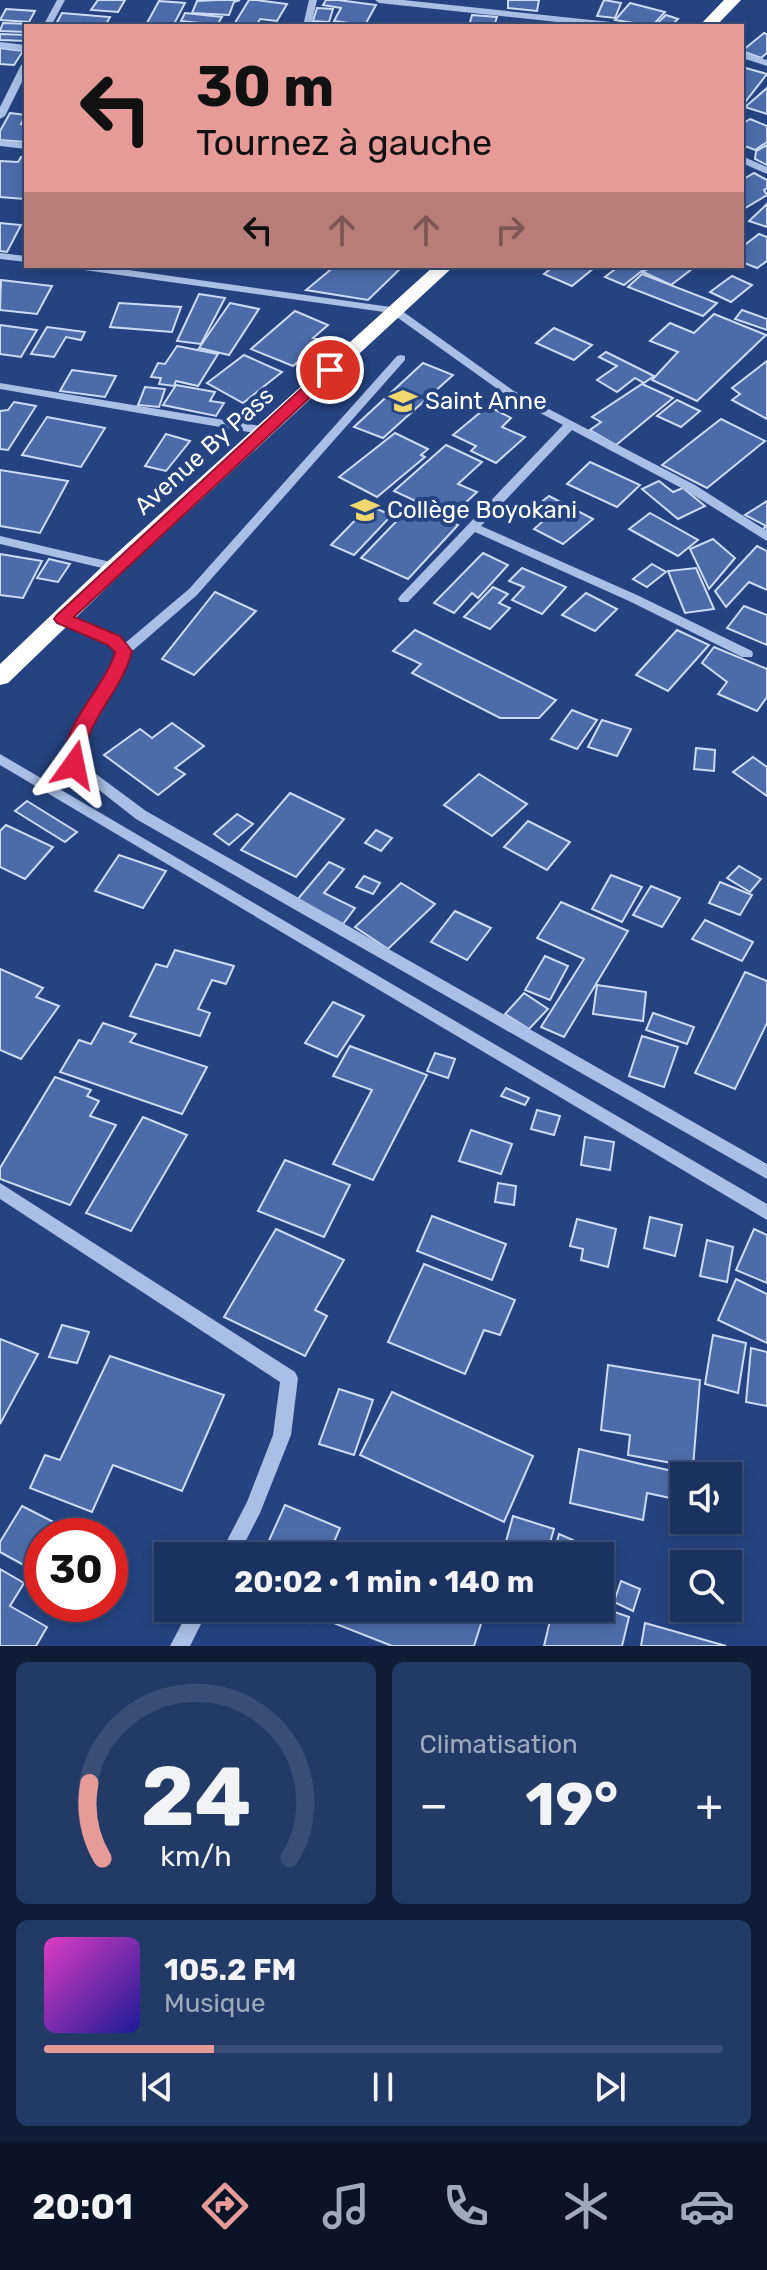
<!DOCTYPE html>
<html lang="fr">
<meta charset="utf-8">
<style>
body{margin:0;font-family:Rubik,sans-serif;background:#243a66;color:#f1f3f6;height:100vh;display:flex;flex-direction:column;font-size:30px;white-space:nowrap}
*{box-sizing:border-box;margin:0}
p{font-size:26px;color:#a0aabd}
.icon{flex:none;width:44px;height:44px;fill:none;stroke:currentColor;stroke-width:2;stroke-linecap:round;stroke-linejoin:round}
.map{position:relative;height:1646px;overflow:hidden}
.details{display:flex;flex-direction:column;gap:16px;padding:16px;background:#0f1c35;flex:1}
.details>*{flex:none}
.top-card{position:absolute;left:24px;top:24px;width:720px;height:244px;border-radius:0px;box-shadow:0 4px 12px #0003,0 0 0 2px #394d75;background:#e69b98;color:#111;overflow:hidden}
.buttons{position:absolute;left:670px;top:1462px;display:grid;gap:16px}
.buttons a{display:grid;place-items:center;width:72px;height:72px;border-radius:0px;background:#1b3260;box-shadow:0 4px 12px #0003,0 0 0 2px #394d75;font-size:40px}
.speed{position:absolute;left:24px;top:1518px;display:flex;gap:16px;font-size:40px;font-weight:700;text-align:center}
.speed>*{display:grid;place-content:center;width:104px;height:104px;border-radius:50%;background:#1b3260;box-shadow:0 4px 12px #0003,0 0 0 2px #394d75;line-height:1}
.speed .limit{border:12px solid #d22;background:#fff;color:#111}
.pin{position:absolute;display:grid;place-items:center;width:68px;height:68px;color:#fff;margin:-34px;border:4px solid #fff;border-radius:50%;box-shadow:0 2px 8px #0007}
.me{position:absolute;width:88px;margin:-44px;rotate:12deg;stroke-linejoin:round;filter:drop-shadow(0 0 6px #0008)}
.turn{display:flex;align-items:center;gap:28px;height:168px;padding:0 40px;font-size:36px}
.turn .icon{width:104px;height:104px;stroke-width:2.5}
.turn b{display:block;font-size:56px;line-height:68px}
.lanes{display:flex;align-items:center;height:76px;padding:0 40px;background:#0003;justify-content:center;gap:40px;direction:ltr}
.lanes .off{opacity:.35}
.big{font-size:60px;font-weight:700;line-height:1.1}
.details .tile{flex:1;display:flex;flex-direction:column;justify-content:center;gap:12px;min-width:0;padding:0 28px;border-radius:12px;background:#243a66}
.details .dial{align-items:center;gap:0}
.dial svg{height:208px;overflow:visible;fill:none;stroke:#394d75;stroke-width:7;stroke-linecap:round;text-anchor:middle}
.dial text{fill:#f1f3f6;stroke:none}
.song{display:flex;align-items:center;gap:24px}
.cover{width:96px;height:96px;border-radius:12px;background:linear-gradient(135deg,hsl(310 70% 55%),hsl(240 70% 35%))}
.played{height:8px;border-radius:4px;background:linear-gradient(90deg,#e69b98 25%,#394d75 25%)}
.keys{display:flex;justify-content:space-around;direction:ltr}
.heat{display:flex;justify-content:space-between;align-items:center;font-size:44px;direction:ltr}
.details .tiles{flex:1;display:grid;gap:16px;grid-template-columns:1fr 1fr}
.tile:last-child{grid-column:span 2}
.trip{position:absolute;left:154px;top:1542px;width:460px;height:80px;border-radius:0px;background:#1b3260;box-shadow:0 4px 12px #0003,0 0 0 2px #394d75;font-weight:700;line-height:80px;text-align:center}
.dock{display:flex;height:128px;justify-content:space-around;align-items:center;background:#0b1426;color:#a0aabd}
.dock .icon{width:56px;height:56px}
.dock .active{color:#e69b98}
.dock b{font-size:36px;color:#f1f3f6}
.map>svg:first-child{display:block}
.building{fill:#4c6ca9;stroke:#cddcf5;stroke-width:2}
.lines{fill:none;stroke-linecap:round;stroke-linejoin:round}
.minor{fill:#aabfe6;fill-rule:evenodd}
.highway{fill:#fff;fill-rule:evenodd}
.route{fill:#e11d48;stroke:#92132f;stroke-width:2}
.labels{text-anchor:middle;stroke-width:8;stroke-linejoin:round;paint-order:stroke}
.poi-label{font-size:24px;fill:#fff;stroke:#244380;text-anchor:start}
.street-label{font-size:24px;fill:#fff;stroke:#244380}
</style>
<div class="map">
<svg width="767" height="1646" viewBox="0 0 767 1646">
<rect width="100%" height="100%" fill="#244380"/>
<g class="building">
<path d="M98 0H125L118 12 91 10Z"/>
<path d="M217 0H240L234 2 229 15 192 13 197 1Z"/>
<path d="M249 0H256L287 4 277 21 260 19 256 26H233Z"/>
<path d="M326 0H338L376 5 365 25 334 21 341 8 323 5Z"/>
<path d="M508 0H539L537 11 508 8Z"/>
<path d="M604 0 621 3 615 18 597 16Z"/>
<path d="M159 1 185 3 173 26 147 23Z"/>
<path d="M630 3 665 12 652 26 615 20Z"/>
<path d="M317 8 333 9 329 22 313 21Z"/>
<path d="M6 9 35 11 29 22 0 20Z"/>
<path d="M62 13 110 17 105 26H55Z"/>
<path d="M185 13 222 17 217 25 181 21Z"/>
<path d="M472 15 497 17 494 26H469Z"/>
<path d="M666 15 678 19 671 26H654Z"/>
<path d="M3 23 30 24 26 26V32L0 31Z"/>
<path d="M764 33 767 34V53L761 58 742 51Z"/>
<path d="M0 34 26 35V41L0 40Z"/>
<path d="M0 48 23 51 14 65 0 64Z"/>
<path d="M742 67 767 74 742 106Z"/>
<path d="M767 88V114L745 107Z"/>
<path d="M10 113 26 115 21 124 26 125V142L0 140V131Z"/>
<path d="M750 119 767 126V142L755 150 742 145V124Z"/>
<path d="M767 145V165L755 159 756 151Z"/>
<path d="M21 157H26V196L24 199 0 197V161L18 162Z"/>
<path d="M754 173 767 180V188L764 190 767 195 742 210V180Z"/>
<path d="M767 204V227L749 221Z"/>
<path d="M0 223 21 225 7 252 0 251Z"/>
<path d="M759 234 767 237V261L757 268 742 262V247Z"/>
<path d="M335 266H403L368 300 306 290Z"/>
<path d="M554 266H589L594 268 572 286 544 274Z"/>
<path d="M619 266H648L624 285 605 277Z"/>
<path d="M652 266H685L692 269 671 285 643 272Z"/>
<path d="M642 274 717 303 703 316 628 287Z"/>
<path d="M732 276 752 285 731 302 710 292Z"/>
<path d="M1 280 52 286 37 314 0 310Z"/>
<path d="M199 294 225 298 201 344 177 341Z"/>
<path d="M119 303 181 307 172 332 110 327Z"/>
<path d="M230 303 259 309 229 355 199 348Z"/>
<path d="M742 310 767 319V330L735 319Z"/>
<path d="M295 311 328 325 313 338 322 341 293 366 251 349Z"/>
<path d="M714 314 766 335 697 401 652 380 678 352 650 341 670 323 694 333Z"/>
<path d="M0 325 37 330 21 357 0 354Z"/>
<path d="M47 327 85 332 81 340 66 337 54 357 31 354Z"/>
<path d="M554 328 592 345 574 360 536 343Z"/>
<path d="M177 346 218 354 198 386 176 381 174 386 159 384 161 378 151 377 158 363 165 364Z"/>
<path d="M606 352 654 376 644 383 635 378 617 392 597 380 617 366 599 357Z"/>
<path d="M244 355 282 372 243 403 207 383Z"/>
<path d="M767 361V419L732 400 740 394 732 388Z"/>
<path d="M423 363 453 375 383 438 354 427Z"/>
<path d="M72 370 116 376 105 397 60 391Z"/>
<path d="M642 384 673 398 616 445 590 430 601 422 592 417Z"/>
<path d="M176 385 215 392 210 401 224 403 216 416 163 405Z"/>
<path d="M145 387 165 389 159 407 138 405Z"/>
<path d="M677 400 700 411 681 427 657 416Z"/>
<path d="M14 402 36 406 8 450 0 449V411L8 410Z"/>
<path d="M488 406 511 418 502 427 525 437 496 463 471 451 476 446 453 435Z"/>
<path d="M47 417 105 428 81 467 22 455Z"/>
<path d="M721 419 765 441 707 488 662 465Z"/>
<path d="M395 433 428 449 421 455 425 457 377 497 339 477Z"/>
<path d="M166 434 190 441 166 471 145 466Z"/>
<path d="M446 445 482 462 458 484 477 492 450 517 394 491Z"/>
<path d="M590 462 640 485 617 507 567 484Z"/>
<path d="M0 470 68 481 40 533 0 526Z"/>
<path d="M659 481 673 492 683 488 705 506 678 519 642 489Z"/>
<path d="M549 496 593 519 563 544 534 529 550 515 535 507Z"/>
<path d="M767 501V535L761 531 766 526 745 515Z"/>
<path d="M412 505 458 525 408 579 361 558Z"/>
<path d="M369 506 392 515 354 555 331 545Z"/>
<path d="M650 513 698 540 678 556 629 529Z"/>
<path d="M713 539 735 558 709 589 690 549Z"/>
<path d="M757 546 767 551V590L749 582 726 607 715 591Z"/>
<path d="M483 553 508 565 478 598 472 593 454 613 434 603Z"/>
<path d="M0 554 42 561 23 598 0 595Z"/>
<path d="M49 559 70 564 58 582 37 578Z"/>
<path d="M652 564 666 572 647 587 633 579Z"/>
<path d="M522 568 566 587 542 614 512 600 524 587 509 581Z"/>
<path d="M696 568 714 609 685 613 668 571Z"/>
<path d="M493 587 508 594 499 603 510 608 490 629 464 617Z"/>
<path d="M215 592 256 611 194 675 162 659Z"/>
<path d="M586 593 617 609 595 631 562 615Z"/>
<path d="M744 606 767 615V645L727 628Z"/>
<path d="M415 630 556 700 539 718H500L412 673 421 664 393 651Z"/>
<path d="M677 630 709 645 668 691 636 675Z"/>
<path d="M714 647 767 669V697L757 711 718 694 727 682 702 663Z"/>
<path d="M572 710 597 720 577 749 551 739Z"/>
<path d="M602 720 631 729 617 756 588 747Z"/>
<path d="M172 723 204 746 175 768 185 774 158 795 104 755 140 729 152 738Z"/>
<path d="M696 748 715 750 714 771 694 769Z"/>
<path d="M753 757 767 767V796L733 772Z"/>
<path d="M479 774 527 804 492 836 444 805Z"/>
<path d="M290 793 344 819 296 877 241 850Z"/>
<path d="M27 801 77 832 65 842 15 811Z"/>
<path d="M237 814 253 824 229 845 214 834Z"/>
<path d="M528 821 570 842 547 870 504 847Z"/>
<path d="M6 825 53 847 25 879 0 867V831Z"/>
<path d="M376 830 392 838 381 851 365 843Z"/>
<path d="M119 855 166 871 143 908 95 891Z"/>
<path d="M329 862 344 869 324 893 355 908 343 924 297 900Z"/>
<path d="M739 866 761 879 750 892 727 878Z"/>
<path d="M611 875 642 887 622 922 592 909Z"/>
<path d="M364 876 380 883 373 894 356 887Z"/>
<path d="M720 882 752 895 740 915 709 903Z"/>
<path d="M401 883 435 904 388 949 355 927Z"/>
<path d="M651 886 680 898 662 927 633 915Z"/>
<path d="M561 902 628 931 564 1037 541 1027 584 959 537 938Z"/>
<path d="M455 911 491 928 467 960 431 942Z"/>
<path d="M705 920 753 942 742 961 692 939Z"/>
<path d="M175 950 234 966 226 984 212 980 198 1009 210 1013 200 1036 130 1016 156 964 167 967Z"/>
<path d="M545 956 568 966 550 1000 525 990Z"/>
<path d="M0 969 43 988 36 997 59 1006 21 1059 0 1050Z"/>
<path d="M745 972 767 981V1023L735 1089 695 1073Z"/>
<path d="M597 985 646 992 643 1021 593 1014Z"/>
<path d="M524 993 548 1009 529 1029 505 1014Z"/>
<path d="M333 1002 364 1016 337 1057 305 1043Z"/>
<path d="M653 1013 694 1027 687 1044 646 1030Z"/>
<path d="M103 1023 136 1034 130 1042 207 1067 182 1114 60 1072 79 1040 91 1044Z"/>
<path d="M642 1036 678 1047 664 1087 629 1076Z"/>
<path d="M350 1046 427 1075 373 1180 333 1164 372 1090 333 1076Z"/>
<path d="M435 1053 455 1059 448 1078 427 1071Z"/>
<path d="M55 1077 91 1090 87 1096 99 1101 90 1116 116 1125 70 1205 0 1179V1168Z"/>
<path d="M506 1088 529 1098 525 1105 501 1096Z"/>
<path d="M537 1110 560 1116 554 1135 531 1129Z"/>
<path d="M143 1117 187 1135 131 1231 86 1213Z"/>
<path d="M471 1130 512 1144 501 1174 459 1161Z"/>
<path d="M585 1137 614 1142 610 1170 581 1165Z"/>
<path d="M285 1160 350 1185 324 1237 258 1211Z"/>
<path d="M498 1183 516 1186 514 1205 495 1202Z"/>
<path d="M432 1216 506 1244 492 1280 417 1251Z"/>
<path d="M650 1217 682 1225 675 1256 644 1248Z"/>
<path d="M577 1219 616 1229 608 1267 581 1260 583 1249 570 1246Z"/>
<path d="M276 1229 344 1260 315 1310 327 1316 305 1356 224 1317Z"/>
<path d="M754 1229 767 1235V1283L736 1270Z"/>
<path d="M707 1240 733 1247 727 1282 700 1276Z"/>
<path d="M424 1264 515 1300 500 1335 484 1330 465 1374 388 1342Z"/>
<path d="M736 1279 767 1294V1343L718 1320Z"/>
<path d="M62 1325 89 1332 77 1363 49 1357Z"/>
<path d="M713 1335 746 1343 738 1393 705 1384Z"/>
<path d="M0 1339 38 1354 0 1424Z"/>
<path d="M751 1348 767 1352V1406L746 1402Z"/>
<path d="M110 1356 224 1395 182 1491 113 1465 92 1512 30 1488 45 1455 60 1460Z"/>
<path d="M608 1365 700 1380 693 1467 628 1455 630 1435 601 1430Z"/>
<path d="M339 1389 373 1400 354 1455 319 1444Z"/>
<path d="M392 1392 533 1456 504 1522 360 1455Z"/>
<path d="M579 1449 641 1464 695 1476H684V1501L647 1493 643 1520 570 1503Z"/>
<path d="M285 1505 340 1528 328 1556H262Z"/>
<path d="M22 1506 81 1536H42V1575L0 1552V1542Z"/>
<path d="M513 1516 554 1529 546 1556H502Z"/>
<path d="M559 1534 573 1540 569 1552 580 1556H553Z"/>
<path d="M359 1546 387 1556H356Z"/>
<path d="M600 1563 615 1568 606 1604 600 1602Z"/>
<path d="M0 1569 24 1583 10 1606 47 1627 36 1646H0Z"/>
<path d="M621 1581 640 1589 633 1611 614 1602Z"/>
<path d="M600 1607 629 1617 622 1646H544L553 1608Z"/>
<path d="M276 1608H316L310 1623Z"/>
<path d="M336 1608H486L474 1646H392L331 1622Z"/>
<path d="M645 1623 726 1646H641Z"/>
</g>
<g class="lines">
<g class="minor">
<path d="M57 0H65L51 26H43Z"/>
<path d="M309 0H317L311 26H303Z"/>
<path d="M375 0H403L620 23 624 26H595L379 3Z"/>
<path d="M0 42 26 45V51L0 48Z"/>
<path d="M742 52 767 60V66L742 58Z"/>
<path d="M26 62V74L5 116 0 119V107L21 65Z"/>
<path d="M0 140 26 143V149L0 146Z"/>
<path d="M742 156 767 167V174L742 163Z"/>
<path d="M0 253 26 256V262L0 259Z"/>
<path d="M72 266H100L398 308 514 391 695 485 767 531V541L687 491 572 430 481 526 637 595 752 651 753 654 752 657H742L629 601 475 532 408 602H400L398 599 400 596 563 425 506 395 391 313 77 269Z"/>
<path d="M401 355 405 356V360L197 595 130 653 119 680 88 734 81 763 146 811 767 1164V1179L136 819 67 765C73 722 104 692 117 652L109 644 59 622 57 619 59 616H67L119 638 124 644 189 589 397 356Z"/>
<path d="M0 383 266 427 272 431 266 435 0 389Z"/>
<path d="M0 536 115 563 121 567 115 571 0 544Z"/>
<path d="M0 754 767 1204V1220L0 765Z"/>
<path d="M0 1183 295 1372 298 1378 291 1435 260 1513 238 1556H219L247 1502 273 1435 280 1382 0 1199Z"/>
<path d="M190 1608H209L190 1646H170Z"/>
</g>
<g class="highway">
<path d="M724 0H741L716 26H699Z"/>
<path d="M434 266H454L123 572 8 683 0 685V664L107 562Z"/>
</g>
</g>
<path class="route" d="M330 366 337 370 335 374 74 617 120 636 132 651C122 693 84 719 83 765L74 772 68 770C52 732 107 687 115 652L108 645 57 623 54 619 57 615 325 367Z"/>
<defs>
<symbol id="school-bare" viewBox="-9 -9 18 18"><path d="M0-5L7-2L0 1L-7-2ZM-4 1L0 2.5L4 1V4Q0 6-4 4Z" fill="#f1d86e" stroke="#244380" stroke-width="2.5" paint-order="stroke"/></symbol>
</defs>
<g fill-rule="evenodd">
<use href="#school-bare" x="383" y="381" width="40" height="40"/>
<use href="#school-bare" x="345" y="490" width="40" height="40"/>
</g>
<g class="labels">
<g class="poi-label">
<text x="425" y="409">Saint Anne</text>
<text x="387" y="518">Collège Boyokani</text>
</g>
<g class="street-label">
<text transform="translate(204 451) rotate(-42)" y="8">Avenue By Pass</text>
</g>
</g>
</svg>
<div class="buttons">
<a><svg class="icon" aria-label="sound" viewBox="0 0 24 24"><path d="M4 9h4l5-4v14l-5-4H4zM17 9q2 3 0 6"/></svg></a>
<a><svg class="icon" aria-label="search" viewBox="0 0 24 24"><circle cx="10" cy="10" r="6"/><path d="M15 15l6 6"/></svg></a>
</div>
<div class="speed"><div class="limit">30</div></div>
<div class="pin" style="left:330px;top:370px;background:#d93025"><svg class="icon" aria-label="arrive" viewBox="0 0 24 24"><path d="M6 21V4h12l-3 4 3 4H6"/></svg></div>
<svg class="me" style="left:74px;top:765px" viewBox="-20 -20 40 40"><path d="M0-17L14 15 0 8-14 15z" fill="#e11d48" stroke="#fff" stroke-width="4"/></svg>
<div class="trip">20:02 · 1 min · 140 m</div>
<div class="top-card">
<div class="turn"><svg class="icon" aria-label="left" viewBox="0 0 24 24"><path d="M17 20v-9H6M10 6l-5 5 5 5"/></svg><div><b>30 m</b>Tournez à gauche</div></div>
<div class="lanes"><svg class="icon" aria-label="left" viewBox="0 0 24 24"><path d="M17 20v-9H6M10 6l-5 5 5 5"/></svg><svg class="icon off" aria-label="ahead" viewBox="0 0 24 24"><path d="M12 20V5M6 11l6-6 6 6"/></svg><svg class="icon off" aria-label="ahead" viewBox="0 0 24 24"><path d="M12 20V5M6 11l6-6 6 6"/></svg><svg class="icon off" aria-label="right" viewBox="0 0 24 24"><path d="M7 20v-9h11M14 6l5 5-5 5"/></svg></div>
</div>
</div>
<section class="details">
<div class="tiles">
<div class="tile dial"><svg viewBox="0 0 100 80">
<path d="M14 69A42 42 0 1 1 86 69"/>
<path d="M14 69A42 42 0 0 1 9 40" stroke="#e69b98"/>
<text x="50" y="56" font-size="32" font-weight="700">24</text>
<text x="50" y="72" font-size="11">km/h</text>
</svg></div>
<div class="tile"><p>Climatisation</p>
<div class="heat"><a>−</a><b class="big">19°</b><a>+</a></div>
</div>
<div class="tile">
<div class="song"><i class="cover"></i><div><b>105.2 FM</b><p>Musique</p></div></div>
<div class="played"></div>
<div class="keys"><svg class="icon" aria-label="previous" viewBox="0 0 24 24"><path d="M18 5L8 12l10 7zM5 5v14"/></svg><svg class="icon" aria-label="pause" viewBox="0 0 24 24"><path d="M8 5v14M16 5v14"/></svg><svg class="icon" aria-label="next" viewBox="0 0 24 24"><path d="M6 5l10 7-10 7zM19 5v14"/></svg></div>
</div>
</div>
</section>
<nav class="dock">
<b>20:01</b>
<svg class="icon active" aria-label="directions" viewBox="0 0 24 24"><path d="M12 3l9 9-9 9-9-9zM9 14v-3h6M13 9l2 2-2 2"/></svg>
<svg class="icon" aria-label="music" viewBox="0 0 24 24"><path d="M9 18V5l10-2v13"/><circle cx="6" cy="18" r="3"/><circle cx="16" cy="16" r="3"/></svg>
<svg class="icon" aria-label="phone" viewBox="0 0 24 24"><path d="M5 4h4l2 5-3 2q2 4 5 5l2-3 5 2v4C11 20 4 13 5 4z"/></svg>
<svg class="icon" aria-label="climate" viewBox="0 0 24 24"><path d="M12 3v18M4 7l16 10M4 17L20 7"/></svg>
<svg class="icon" aria-label="car" viewBox="0 0 24 24"><path d="M5 17H2v-5l4-1 3-4h7l3 4 3 1v5h-3M9 17h6M6 11h13"/><circle cx="7" cy="17" r="2"/><circle cx="17" cy="17" r="2"/></svg>
</nav>
